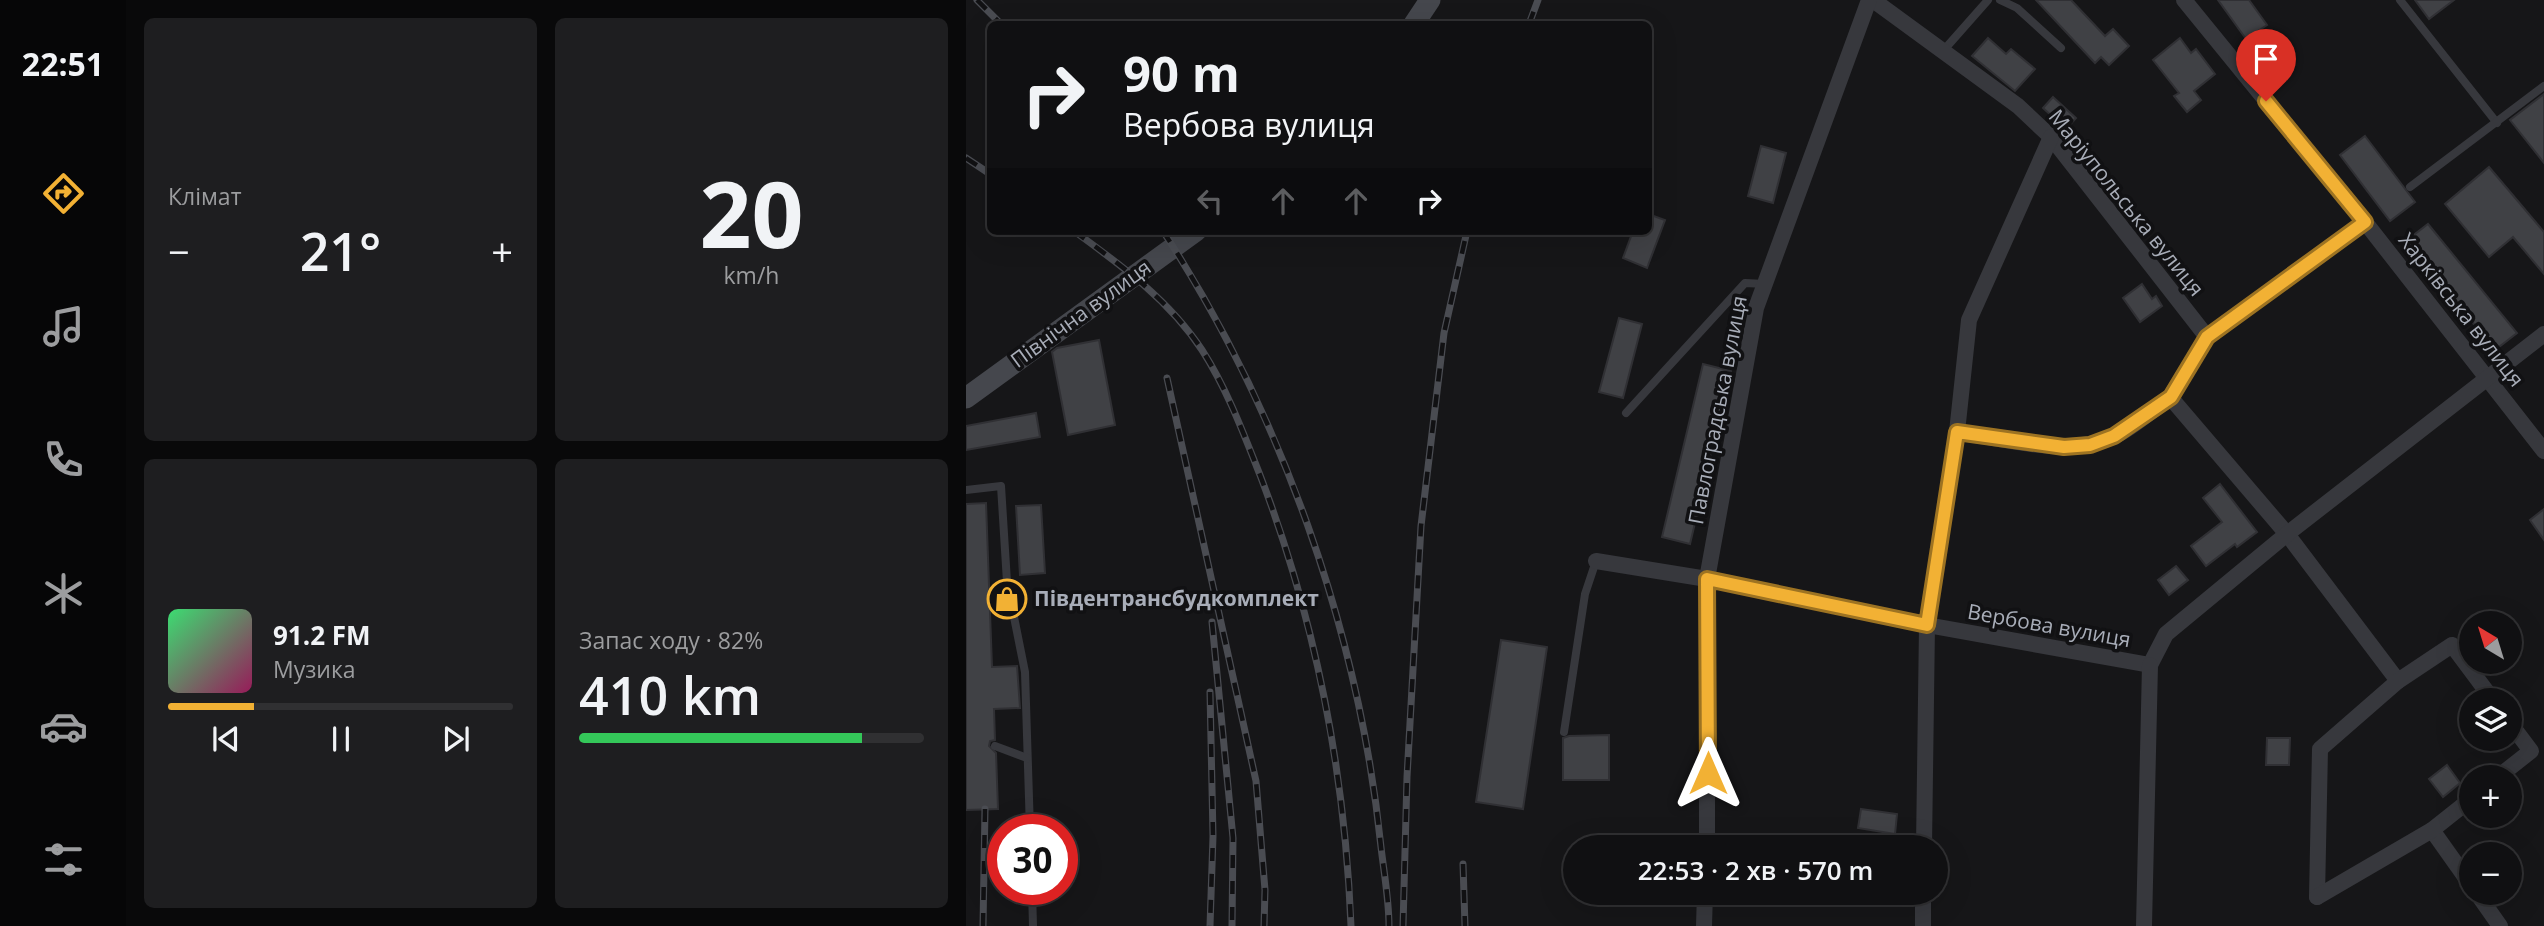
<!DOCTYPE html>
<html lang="uk">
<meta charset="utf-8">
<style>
body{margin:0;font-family:"Open Sans",sans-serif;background:#1e1e20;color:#f1f3f6;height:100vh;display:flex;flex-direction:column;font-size:26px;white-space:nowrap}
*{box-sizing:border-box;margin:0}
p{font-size:23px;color:#9c9d9f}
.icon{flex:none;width:38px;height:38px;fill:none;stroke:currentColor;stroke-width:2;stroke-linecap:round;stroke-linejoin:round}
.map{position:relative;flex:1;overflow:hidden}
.sheet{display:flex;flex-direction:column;gap:18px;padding:18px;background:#09090a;width:840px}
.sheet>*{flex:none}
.banner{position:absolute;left:21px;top:21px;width:665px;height:214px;border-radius:10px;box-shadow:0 7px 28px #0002,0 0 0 2px #303032;background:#101012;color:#f1f3f6;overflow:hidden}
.needle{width:46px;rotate:322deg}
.controls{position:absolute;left:1493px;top:611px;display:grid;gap:14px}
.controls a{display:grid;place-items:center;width:63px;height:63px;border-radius:50%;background:#101012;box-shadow:0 7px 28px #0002,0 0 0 2px #303032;font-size:35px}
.speed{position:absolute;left:21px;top:814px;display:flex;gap:14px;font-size:35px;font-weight:700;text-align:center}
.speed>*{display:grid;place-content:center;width:91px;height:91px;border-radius:50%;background:#101012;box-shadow:0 7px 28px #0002,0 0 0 2px #303032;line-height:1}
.speed .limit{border:10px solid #d22;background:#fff;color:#111}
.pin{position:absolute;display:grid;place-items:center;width:60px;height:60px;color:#fff;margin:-72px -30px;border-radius:50% 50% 50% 0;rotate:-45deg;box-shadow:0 0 7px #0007}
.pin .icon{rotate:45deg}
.me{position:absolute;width:77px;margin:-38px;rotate:0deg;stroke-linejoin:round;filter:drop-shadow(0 0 5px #0008)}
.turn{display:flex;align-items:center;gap:24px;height:147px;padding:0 21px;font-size:32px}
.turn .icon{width:91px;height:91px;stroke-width:2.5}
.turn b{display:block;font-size:49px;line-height:60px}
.lanes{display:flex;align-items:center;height:66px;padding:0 21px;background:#0003;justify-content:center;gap:35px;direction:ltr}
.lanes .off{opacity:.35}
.big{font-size:52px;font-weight:600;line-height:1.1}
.sheet .tile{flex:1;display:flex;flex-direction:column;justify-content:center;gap:10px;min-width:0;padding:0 24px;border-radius:10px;background:#1e1e20}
.sheet .dial{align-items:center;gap:0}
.dial b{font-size:91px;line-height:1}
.song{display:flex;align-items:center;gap:21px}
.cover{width:84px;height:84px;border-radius:10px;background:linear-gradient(135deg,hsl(140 70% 55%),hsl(330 70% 35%))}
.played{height:7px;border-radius:4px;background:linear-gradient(90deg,#f2b134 25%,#303032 25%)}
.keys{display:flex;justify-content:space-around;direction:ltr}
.heat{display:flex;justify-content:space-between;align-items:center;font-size:38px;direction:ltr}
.charge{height:10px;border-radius:5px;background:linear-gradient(90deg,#34c759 82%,#303032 0)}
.sheet .tiles{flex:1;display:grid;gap:18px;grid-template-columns:repeat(2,1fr)}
.trip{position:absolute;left:597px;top:835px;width:385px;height:70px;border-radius:35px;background:#101012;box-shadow:0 7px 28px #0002,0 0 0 2px #303032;font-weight:600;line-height:70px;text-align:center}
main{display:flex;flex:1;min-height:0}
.menu{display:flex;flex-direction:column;width:126px;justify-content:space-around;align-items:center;background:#060607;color:#9c9d9f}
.menu .icon{width:49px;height:49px}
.menu .on{color:#f2b134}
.menu b{font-size:32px;color:#f1f3f6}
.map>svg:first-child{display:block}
.building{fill:#404145;stroke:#303034;stroke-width:2}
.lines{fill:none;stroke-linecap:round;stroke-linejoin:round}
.lane{stroke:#37383d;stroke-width:8}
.street{stroke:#37383d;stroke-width:16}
.secondary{stroke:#45474d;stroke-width:21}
.rail-casing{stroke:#4a4c52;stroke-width:7}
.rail{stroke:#111113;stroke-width:4.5;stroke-dasharray:13;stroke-linecap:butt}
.route-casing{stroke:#9d7322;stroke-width:18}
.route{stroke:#f2b134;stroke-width:12}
.labels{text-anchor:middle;stroke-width:7;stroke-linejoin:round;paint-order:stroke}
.street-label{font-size:21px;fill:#a8adb8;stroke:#111113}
.poi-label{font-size:21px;font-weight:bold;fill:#a8adb8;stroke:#111113;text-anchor:start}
</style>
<main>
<nav class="menu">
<b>22:51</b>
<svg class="icon on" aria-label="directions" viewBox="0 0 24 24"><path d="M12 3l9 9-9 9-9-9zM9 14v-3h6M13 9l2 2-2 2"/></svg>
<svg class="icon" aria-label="music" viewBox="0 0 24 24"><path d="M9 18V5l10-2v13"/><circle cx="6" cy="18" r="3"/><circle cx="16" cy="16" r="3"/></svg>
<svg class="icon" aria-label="phone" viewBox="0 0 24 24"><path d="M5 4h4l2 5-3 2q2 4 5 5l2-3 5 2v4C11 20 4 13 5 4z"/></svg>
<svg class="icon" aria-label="climate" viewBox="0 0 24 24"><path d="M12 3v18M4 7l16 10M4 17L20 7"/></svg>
<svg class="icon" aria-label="car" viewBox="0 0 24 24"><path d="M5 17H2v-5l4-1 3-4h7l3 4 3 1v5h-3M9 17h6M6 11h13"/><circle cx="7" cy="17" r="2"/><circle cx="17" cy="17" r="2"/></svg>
<svg class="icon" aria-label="filters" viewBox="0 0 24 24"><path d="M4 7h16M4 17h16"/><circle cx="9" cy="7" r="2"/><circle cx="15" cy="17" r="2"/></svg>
</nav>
<section class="sheet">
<div class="tiles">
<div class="tile"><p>Клімат</p>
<div class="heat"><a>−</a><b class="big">21°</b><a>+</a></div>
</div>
<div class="tile dial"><b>20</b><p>km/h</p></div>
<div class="tile">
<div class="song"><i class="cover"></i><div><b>91.2 FM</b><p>Музика</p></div></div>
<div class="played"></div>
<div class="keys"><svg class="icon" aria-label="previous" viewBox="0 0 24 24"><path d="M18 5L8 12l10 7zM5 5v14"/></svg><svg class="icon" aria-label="pause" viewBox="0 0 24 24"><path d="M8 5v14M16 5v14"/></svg><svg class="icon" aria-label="next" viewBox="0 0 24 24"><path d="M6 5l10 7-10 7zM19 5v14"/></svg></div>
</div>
<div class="tile"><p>Запас ходу · 82%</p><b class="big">410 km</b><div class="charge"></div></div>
</div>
</section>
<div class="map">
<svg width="1578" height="926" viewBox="0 0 1578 926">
<rect width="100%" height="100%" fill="#161618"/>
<g class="building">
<path d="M1070 0H1105L1139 36 1147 29 1163 46 1143 65 1135 57 1129 63Z"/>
<path d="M1252 0H1283L1301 25 1280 39Z"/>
<path d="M1449 0H1488L1463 19Z"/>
<path d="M1022 38 1040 54 1045 49 1069 69 1049 91 1006 56Z"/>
<path d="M1214 38 1225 53 1230 49 1249 74 1228 91 1235 100 1221 112 1208 96 1213 93 1187 60Z"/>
<path d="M1578 94V163L1544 120Z"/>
<path d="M1087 97 1110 118 1100 129 1077 108Z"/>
<path d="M1399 136 1449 202 1424 221 1374 155Z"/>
<path d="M795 146 820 153 807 203 782 196Z"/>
<path d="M1523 167 1578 232V274L1547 237 1523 257 1479 204Z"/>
<path d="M682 214 699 220 681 268 657 258 667 231H682Z"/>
<path d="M1462 224 1551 333 1529 350 1440 241Z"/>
<path d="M1176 284 1186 299 1190 296 1196 306 1174 322 1157 298Z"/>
<path d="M653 318 676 324 657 398 633 392Z"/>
<path d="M133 340 149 425 102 435 86 352 91 348Z"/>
<path d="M737 364 765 371 724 544 696 537Z"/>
<path d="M70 413 74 437 0 450V426Z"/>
<path d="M1254 484 1291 532 1271 547 1269 544 1240 566 1225 546 1256 522 1237 498Z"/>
<path d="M20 503 26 667 51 666 54 708 28 709 29 740 24 741 23 746 30 753 32 809 0 810V504Z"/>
<path d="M75 505 79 573 54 575 50 506Z"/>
<path d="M1578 509V540L1564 520Z"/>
<path d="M1210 566 1222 580 1203 595 1192 580Z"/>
<path d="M535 640 581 647 557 809 510 802Z"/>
<path d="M643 735V780H597V738L603 736Z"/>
<path d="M1301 738H1324L1323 765H1300Z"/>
<path d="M1481 765 1494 783 1477 797 1463 779Z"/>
<path d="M895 809 931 814 929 834 892 828Z"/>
</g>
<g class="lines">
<g class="lane">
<path d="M1034 0 1051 8 1095 48"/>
<path d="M1434 0 1531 123"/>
<path d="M977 51 1022 0"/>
<path d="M1444 187 1578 86"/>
<path d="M660 413 779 283 799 284"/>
<path d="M0 490 35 486 41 582 59 672 64 830"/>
<path d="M598 732 619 594 630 561"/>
<path d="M29 746 61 758"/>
<path d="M66 889 67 926"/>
</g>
<g class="street">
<path d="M907 0 1052 106 1085 137 1241 337"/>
<path d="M1218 0 1399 222 1578 451"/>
<path d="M1204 397 1241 337 1399 222"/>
<path d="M991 432C1039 439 1101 457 1147 437 1167 428 1186 410 1204 397L1321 534 1432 681"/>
<path d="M630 561 741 579 961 625 1184 665 1200 634 1321 534 1578 334"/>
<path d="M1532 777 1565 751 1544 723"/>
<path d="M1466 830 1505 885"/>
<path d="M741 847V579L790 308 903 0"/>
<path d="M958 847 961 625 991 432 1003 320 1085 137"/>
<path d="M1510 892 1534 926"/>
<path d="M1351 897 1354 749 1432 681 1486 645 1527 700"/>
<path d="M1351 897 1466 830 1505 799"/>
<path d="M738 926 739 892"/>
<path d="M957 926V892"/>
<path d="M1178 926 1184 665"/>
</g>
<g class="secondary">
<path d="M448 24 464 0"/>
<path d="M0 398 230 231"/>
</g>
<defs>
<g id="rail">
<path d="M11 0 35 24"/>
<path d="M563 24 572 0"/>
<path d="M0 158 24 174"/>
<path d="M108 231C155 265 204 301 236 350 261 389 277 432 294 475 349 619 379 772 385 926"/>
<path d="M197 231C315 412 393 632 415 847 418 873 423 900 423 926"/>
<path d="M201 378 290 781 299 890 298 926"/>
<path d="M246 622 267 838 266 926"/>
<path d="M244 692 247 836 244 926"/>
<path d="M497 864 499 926"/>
<path d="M17 926 19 809"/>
<path d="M437 926 441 777 455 526 478 333 501 231"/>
</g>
</defs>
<use href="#rail" class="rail-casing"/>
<use href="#rail" class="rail"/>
</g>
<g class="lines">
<defs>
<path id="route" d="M742 773 741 579 961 625 991 432 1098 447 1124 445 1148 436 1205 397 1241 337 1399 222 1300 101"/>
</defs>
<use href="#route" class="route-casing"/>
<use href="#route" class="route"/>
</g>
<defs>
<symbol id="shop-ring" viewBox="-11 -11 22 22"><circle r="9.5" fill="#111113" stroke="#f2b134" stroke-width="1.5"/><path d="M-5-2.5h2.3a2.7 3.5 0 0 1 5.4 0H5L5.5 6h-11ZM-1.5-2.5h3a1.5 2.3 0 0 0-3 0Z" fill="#f2b134"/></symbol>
</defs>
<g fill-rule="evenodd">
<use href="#shop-ring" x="19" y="577" width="44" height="44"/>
</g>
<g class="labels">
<g class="street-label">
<text transform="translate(1160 203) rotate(51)" y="7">Маріупольська вулиця</text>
<text transform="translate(1495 310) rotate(52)" y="7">Харківська вулиця</text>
<text transform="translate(115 314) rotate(-36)" y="7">Північна вулиця</text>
<text transform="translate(752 410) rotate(-79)" y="7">Павлоградська вулиця</text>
<text transform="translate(1083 626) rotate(10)" y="7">Вербова вулиця</text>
</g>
<g class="poi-label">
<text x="68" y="606">Південтрансбудкомплект</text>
</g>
</g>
</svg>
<div class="controls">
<a><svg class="needle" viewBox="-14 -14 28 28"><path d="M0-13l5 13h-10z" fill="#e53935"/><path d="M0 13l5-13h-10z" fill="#9c9d9f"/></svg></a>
<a><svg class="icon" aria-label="layers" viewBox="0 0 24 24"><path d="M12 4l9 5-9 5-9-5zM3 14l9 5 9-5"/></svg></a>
<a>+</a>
<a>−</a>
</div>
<div class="speed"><div class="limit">30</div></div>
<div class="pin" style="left:1300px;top:101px;background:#d93025"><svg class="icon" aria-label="arrive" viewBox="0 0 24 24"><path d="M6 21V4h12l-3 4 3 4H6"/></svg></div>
<svg class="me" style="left:742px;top:773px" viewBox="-20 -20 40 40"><path d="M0-17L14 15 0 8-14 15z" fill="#f2b134" stroke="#fff" stroke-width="4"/></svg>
<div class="trip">22:53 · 2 хв · 570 m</div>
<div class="banner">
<div class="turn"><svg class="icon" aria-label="right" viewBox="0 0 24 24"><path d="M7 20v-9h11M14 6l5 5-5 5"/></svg><div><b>90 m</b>Вербова вулиця</div></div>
<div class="lanes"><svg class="icon off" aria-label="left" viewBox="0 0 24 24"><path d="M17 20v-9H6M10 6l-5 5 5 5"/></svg><svg class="icon off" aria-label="ahead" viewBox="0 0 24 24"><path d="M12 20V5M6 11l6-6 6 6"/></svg><svg class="icon off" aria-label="ahead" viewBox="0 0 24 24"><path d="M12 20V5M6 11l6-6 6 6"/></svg><svg class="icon" aria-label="right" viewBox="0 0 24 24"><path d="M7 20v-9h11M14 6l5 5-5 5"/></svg></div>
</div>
</div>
</main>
